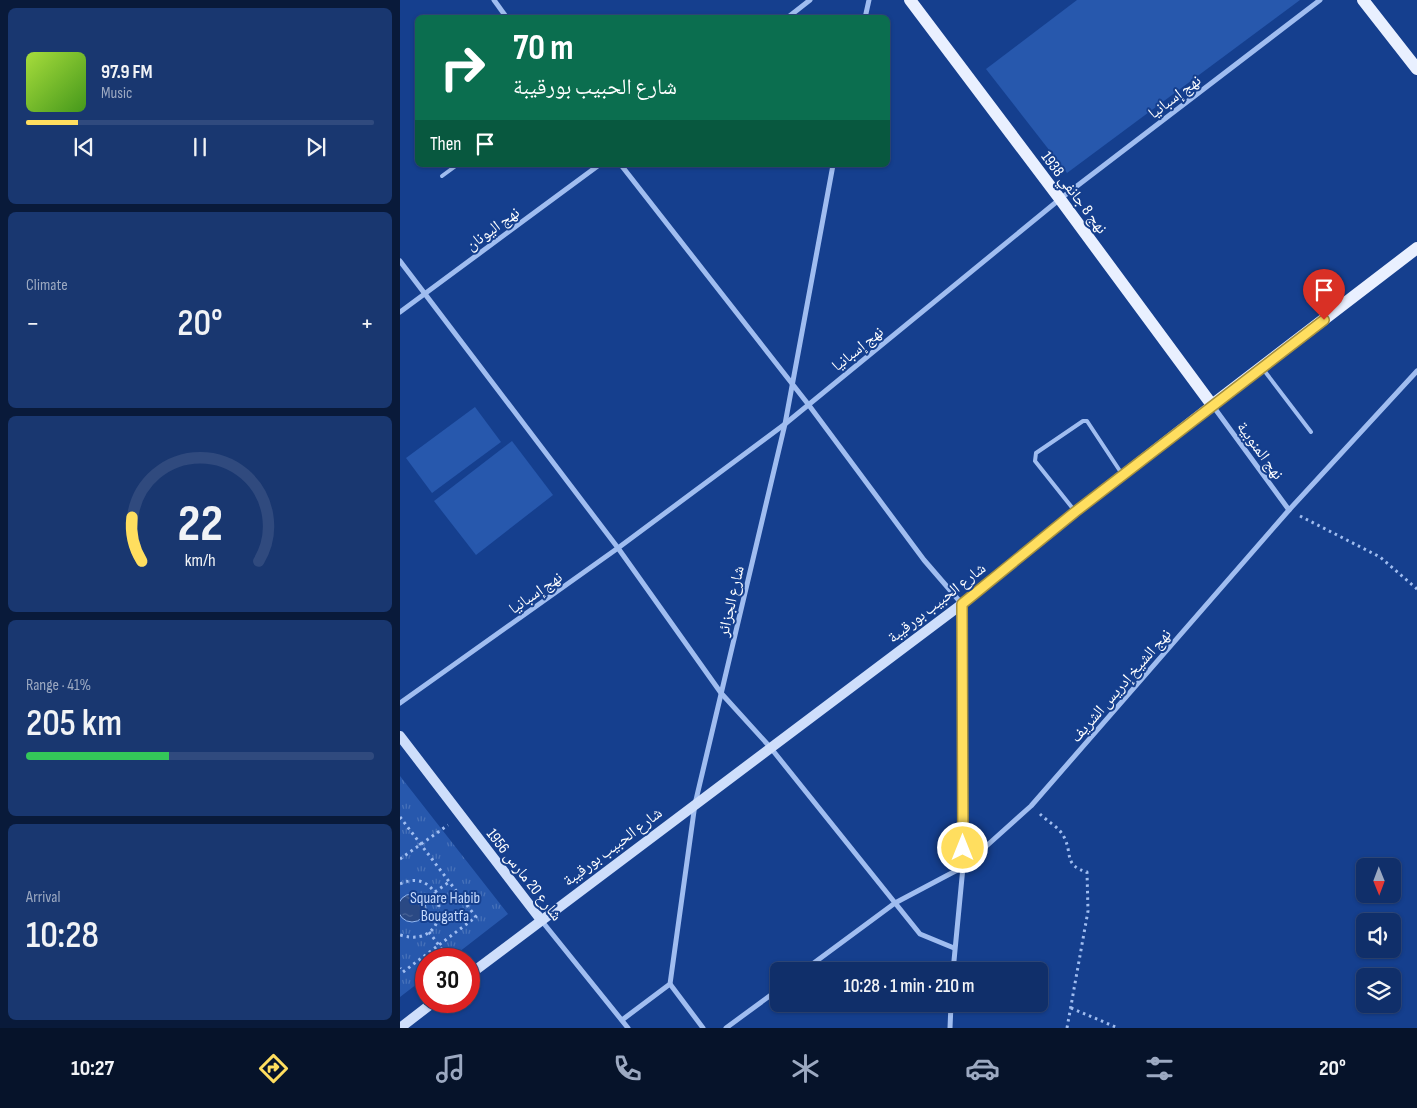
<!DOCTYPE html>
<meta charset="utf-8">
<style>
body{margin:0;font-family:"Sofia Sans Condensed","Noto Naskh Arabic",sans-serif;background:#193770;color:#f1f3f6;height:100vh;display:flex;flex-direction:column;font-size:19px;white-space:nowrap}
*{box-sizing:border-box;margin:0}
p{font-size:16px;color:#9ca9c1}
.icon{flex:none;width:28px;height:28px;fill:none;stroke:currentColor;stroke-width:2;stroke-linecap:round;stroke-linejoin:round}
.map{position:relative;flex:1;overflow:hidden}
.drawer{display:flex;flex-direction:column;gap:8px;padding:8px;background:#091a3a;width:400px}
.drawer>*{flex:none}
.guide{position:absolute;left:15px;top:15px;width:475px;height:152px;border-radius:8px;box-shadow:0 1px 4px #0004,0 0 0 1px #304a7e;background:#0b6e4f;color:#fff;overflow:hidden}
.needle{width:32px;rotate:179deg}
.buttons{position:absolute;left:956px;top:858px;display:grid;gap:10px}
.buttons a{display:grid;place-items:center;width:45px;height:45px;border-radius:8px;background:#102f6a;box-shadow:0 1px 4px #0004,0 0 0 1px #304a7e;font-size:25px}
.speed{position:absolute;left:15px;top:948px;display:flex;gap:10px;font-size:25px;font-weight:700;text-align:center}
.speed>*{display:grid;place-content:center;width:65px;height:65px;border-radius:50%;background:#102f6a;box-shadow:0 1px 4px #0004,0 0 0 1px #304a7e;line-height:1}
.speed .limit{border:8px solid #d22;background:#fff;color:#111}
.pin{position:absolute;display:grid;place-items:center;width:42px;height:42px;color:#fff;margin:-51px -21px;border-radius:50% 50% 50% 0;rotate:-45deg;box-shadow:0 0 5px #0007}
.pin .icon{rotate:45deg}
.me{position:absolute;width:55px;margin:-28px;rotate:0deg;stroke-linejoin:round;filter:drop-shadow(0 0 4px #0008)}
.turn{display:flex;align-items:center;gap:18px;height:105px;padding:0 15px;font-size:22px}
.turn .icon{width:65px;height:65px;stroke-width:2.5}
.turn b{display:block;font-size:35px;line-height:42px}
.then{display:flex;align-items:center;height:48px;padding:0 15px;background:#0003;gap:10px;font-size:19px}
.big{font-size:38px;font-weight:600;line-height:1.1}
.drawer .widget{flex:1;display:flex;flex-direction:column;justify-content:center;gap:8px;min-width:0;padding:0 18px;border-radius:8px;background:#193770}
.drawer .dial{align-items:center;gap:0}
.dial svg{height:130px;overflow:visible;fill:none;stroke:#304a7e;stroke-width:7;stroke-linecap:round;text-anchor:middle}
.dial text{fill:#f1f3f6;stroke:none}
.song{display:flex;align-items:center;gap:15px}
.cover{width:60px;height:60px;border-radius:8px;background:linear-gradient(135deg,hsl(80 70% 55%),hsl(100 70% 35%))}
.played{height:5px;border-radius:2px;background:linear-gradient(90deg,#ffde5f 15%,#304a7e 15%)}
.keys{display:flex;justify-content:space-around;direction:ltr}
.heat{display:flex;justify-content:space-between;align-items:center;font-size:28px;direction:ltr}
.charge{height:8px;border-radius:4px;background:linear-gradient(90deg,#34c759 41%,#304a7e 0)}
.trip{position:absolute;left:370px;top:962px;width:278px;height:50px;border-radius:8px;background:#102f6a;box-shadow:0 1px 4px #0004,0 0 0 1px #304a7e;font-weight:600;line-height:50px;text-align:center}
.tab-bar{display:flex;height:80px;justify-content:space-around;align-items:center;background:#06132a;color:#9ca9c1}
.tab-bar .icon{width:35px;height:35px}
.tab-bar .current{color:#ffde5f}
.tab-bar b{font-size:22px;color:#f1f3f6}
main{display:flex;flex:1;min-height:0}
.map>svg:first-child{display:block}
.grass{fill:#2758ad}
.park{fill:url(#park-tufts)}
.water{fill:url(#water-ripples);stroke:#92b7f3}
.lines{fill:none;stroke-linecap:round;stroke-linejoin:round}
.path{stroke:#a0bdf0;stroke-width:3;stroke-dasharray:2.5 4;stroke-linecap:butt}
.lane{stroke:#a0bdf0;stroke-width:4}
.street{stroke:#a0bdf0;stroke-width:5}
.secondary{stroke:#cedefb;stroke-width:10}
.primary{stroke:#e9f0ff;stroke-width:12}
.route-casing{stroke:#a6903e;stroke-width:12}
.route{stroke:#ffde5f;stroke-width:9}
.labels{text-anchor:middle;stroke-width:4;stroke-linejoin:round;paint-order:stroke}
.street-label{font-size:16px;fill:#fff;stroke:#153f8e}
.park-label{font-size:16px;fill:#c6dafc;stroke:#153f8e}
</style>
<main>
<section class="drawer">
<div class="widget">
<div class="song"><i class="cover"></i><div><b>97.9 FM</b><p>Music</p></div></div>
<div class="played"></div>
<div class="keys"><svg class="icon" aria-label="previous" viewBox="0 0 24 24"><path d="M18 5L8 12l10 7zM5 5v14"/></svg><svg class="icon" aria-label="pause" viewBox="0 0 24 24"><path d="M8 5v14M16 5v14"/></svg><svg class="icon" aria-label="next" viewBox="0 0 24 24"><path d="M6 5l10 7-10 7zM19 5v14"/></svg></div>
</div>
<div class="widget"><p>Climate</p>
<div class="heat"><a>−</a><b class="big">20°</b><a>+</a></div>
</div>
<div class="widget dial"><svg viewBox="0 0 100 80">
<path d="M14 69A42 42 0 1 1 86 69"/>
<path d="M14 69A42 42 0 0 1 8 42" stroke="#ffde5f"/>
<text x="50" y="56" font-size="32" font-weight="700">22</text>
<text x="50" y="72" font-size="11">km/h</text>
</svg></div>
<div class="widget"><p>Range · 41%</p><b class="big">205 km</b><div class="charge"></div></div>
<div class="widget"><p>Arrival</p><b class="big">10:28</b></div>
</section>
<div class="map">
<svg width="1017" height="1028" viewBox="0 0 1017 1028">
<defs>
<pattern id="park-tufts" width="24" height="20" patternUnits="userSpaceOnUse" patternTransform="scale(1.25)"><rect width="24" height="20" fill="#2758ad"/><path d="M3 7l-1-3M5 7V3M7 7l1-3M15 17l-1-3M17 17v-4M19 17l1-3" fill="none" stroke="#4771b9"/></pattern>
<pattern id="water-ripples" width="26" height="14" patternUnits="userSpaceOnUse" patternTransform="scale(1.25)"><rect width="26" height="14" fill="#2a4984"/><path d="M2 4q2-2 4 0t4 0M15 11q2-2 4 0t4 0" fill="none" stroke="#4a6496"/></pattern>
</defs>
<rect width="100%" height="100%" fill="#153f8e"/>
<g class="grass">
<path d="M677 0H900L667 173 586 69Z"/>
<path d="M75 407 101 442 32 493 6 458Z"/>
<path d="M112 441 153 495 76 555 34 501Z"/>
</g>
<path class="park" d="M0 776 108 914 50 959H26V977L0 997Z"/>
<circle class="water" cx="12" cy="908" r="14"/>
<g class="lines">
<g class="path">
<path d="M900 516 980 557 1017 589"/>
<path d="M640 814C647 821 660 828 664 837 673 854 663 865 687 872L688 911 667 1028"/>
<path d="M0 817 76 917 3 972 0 968"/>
<path d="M0 859 48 825"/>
<path d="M0 884C47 862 57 952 0 935"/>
<path d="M35 892 49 882"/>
<path d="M29 932 49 959"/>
<path d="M671 1008 718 1028"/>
</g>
<g class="lane">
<path d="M42 176 57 165"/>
<path d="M863 369 911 432"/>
<path d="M674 510 635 461 636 453 683 421H687L722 474"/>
</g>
<g class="street">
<path d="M94 0 107 18"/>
<path d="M387 18 410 0"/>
<path d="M465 18 469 0"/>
<path d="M221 165 408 404 524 560 562 604 563 867 553 971"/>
<path d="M0 261 218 548 321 693 370 747 520 934 554 948"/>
<path d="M0 312 199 165"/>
<path d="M813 406 889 510"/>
<path d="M0 703 218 548 385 424 660 199 920 0"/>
<path d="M141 920 228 1028"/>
<path d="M403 971 495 903 563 867 631 806 889 510 1017 371"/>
<path d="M270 984 303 1028"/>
<path d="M222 1020 270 984 295 804 385 424 433 165"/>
<path d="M326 1028 379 989"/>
<path d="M550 1028 551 1004"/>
</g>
<g class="secondary">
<path d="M0 736 141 920"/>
<path d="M69 975 562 604 675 512 812 405"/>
<path d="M0 1028 35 1001"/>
</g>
<g class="primary">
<path d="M510 0 660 199 812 405 1017 248"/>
<path d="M963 0 1017 69"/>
</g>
</g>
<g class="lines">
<defs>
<path id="route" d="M563 848 562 604 675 512 924 320"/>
</defs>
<use href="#route" class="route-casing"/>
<use href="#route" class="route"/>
</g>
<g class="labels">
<g class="street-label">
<text transform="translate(774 96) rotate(-37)" y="6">نهج إسبانيا</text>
<text transform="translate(675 192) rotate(53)" y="6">نهج 8 جانفي 1938</text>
<text transform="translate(92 228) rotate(-36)" y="6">نهج اليونان</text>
<text transform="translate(457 348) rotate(-39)" y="6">نهج إسبانيا</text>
<text transform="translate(861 450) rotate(54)" y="6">نهج المنوبية</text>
<text transform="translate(135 592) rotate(-35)" y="6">نهج إسبانيا</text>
<text transform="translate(330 601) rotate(-77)" y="6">شارع الجزائر</text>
<text transform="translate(536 602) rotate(-38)" y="6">شارع الحبيب بورقيبة</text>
<text transform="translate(720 685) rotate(-49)" y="6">نهج الشيخ إدريس الشريف</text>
<text transform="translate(212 846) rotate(-37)" y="6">شارع الحبيب بورقيبة</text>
<text transform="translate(125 874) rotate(52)" y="6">شارع 20 مارس 1956</text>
</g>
<g class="park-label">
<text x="45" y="903">Square Habib<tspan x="45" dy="18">Bougatfa</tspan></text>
</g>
</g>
</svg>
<div class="buttons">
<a><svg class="needle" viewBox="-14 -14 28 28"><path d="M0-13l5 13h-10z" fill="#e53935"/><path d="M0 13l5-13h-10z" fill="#9ca9c1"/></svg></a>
<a><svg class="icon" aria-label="sound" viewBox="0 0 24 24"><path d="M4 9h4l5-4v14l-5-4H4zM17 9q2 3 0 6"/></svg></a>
<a><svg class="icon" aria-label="layers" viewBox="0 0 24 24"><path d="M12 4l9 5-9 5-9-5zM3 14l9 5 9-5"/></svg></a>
</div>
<div class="speed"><div class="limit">30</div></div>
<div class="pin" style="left:924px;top:320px;background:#d93025"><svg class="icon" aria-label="arrive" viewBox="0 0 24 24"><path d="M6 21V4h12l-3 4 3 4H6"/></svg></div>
<svg class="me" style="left:563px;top:848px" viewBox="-20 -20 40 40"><circle r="17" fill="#ffde5f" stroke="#fff" stroke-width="3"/><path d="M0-11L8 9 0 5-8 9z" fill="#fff"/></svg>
<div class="trip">10:28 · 1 min · 210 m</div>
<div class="guide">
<div class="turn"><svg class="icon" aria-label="right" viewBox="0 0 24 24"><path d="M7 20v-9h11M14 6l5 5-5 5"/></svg><div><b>70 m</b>شارع الحبيب بورقيبة</div></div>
<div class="then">Then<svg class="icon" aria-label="arrive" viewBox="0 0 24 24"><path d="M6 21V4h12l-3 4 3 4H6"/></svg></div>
</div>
</div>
</main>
<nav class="tab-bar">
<b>10:27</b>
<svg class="icon current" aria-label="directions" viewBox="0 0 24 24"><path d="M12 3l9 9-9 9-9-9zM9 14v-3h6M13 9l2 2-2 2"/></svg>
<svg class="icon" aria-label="music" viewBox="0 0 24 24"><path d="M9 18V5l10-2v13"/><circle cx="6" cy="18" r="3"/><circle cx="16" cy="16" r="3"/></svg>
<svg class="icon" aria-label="phone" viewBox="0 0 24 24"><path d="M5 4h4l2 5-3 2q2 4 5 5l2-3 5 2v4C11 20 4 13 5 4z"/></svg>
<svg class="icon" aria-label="climate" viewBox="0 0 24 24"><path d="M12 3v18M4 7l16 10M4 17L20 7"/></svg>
<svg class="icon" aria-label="car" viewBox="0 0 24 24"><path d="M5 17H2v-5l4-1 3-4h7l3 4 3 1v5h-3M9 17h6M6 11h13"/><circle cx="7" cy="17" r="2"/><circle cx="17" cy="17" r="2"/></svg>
<svg class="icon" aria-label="filters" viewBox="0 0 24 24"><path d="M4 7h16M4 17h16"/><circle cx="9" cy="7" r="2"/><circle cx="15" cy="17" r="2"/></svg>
<b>20°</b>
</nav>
